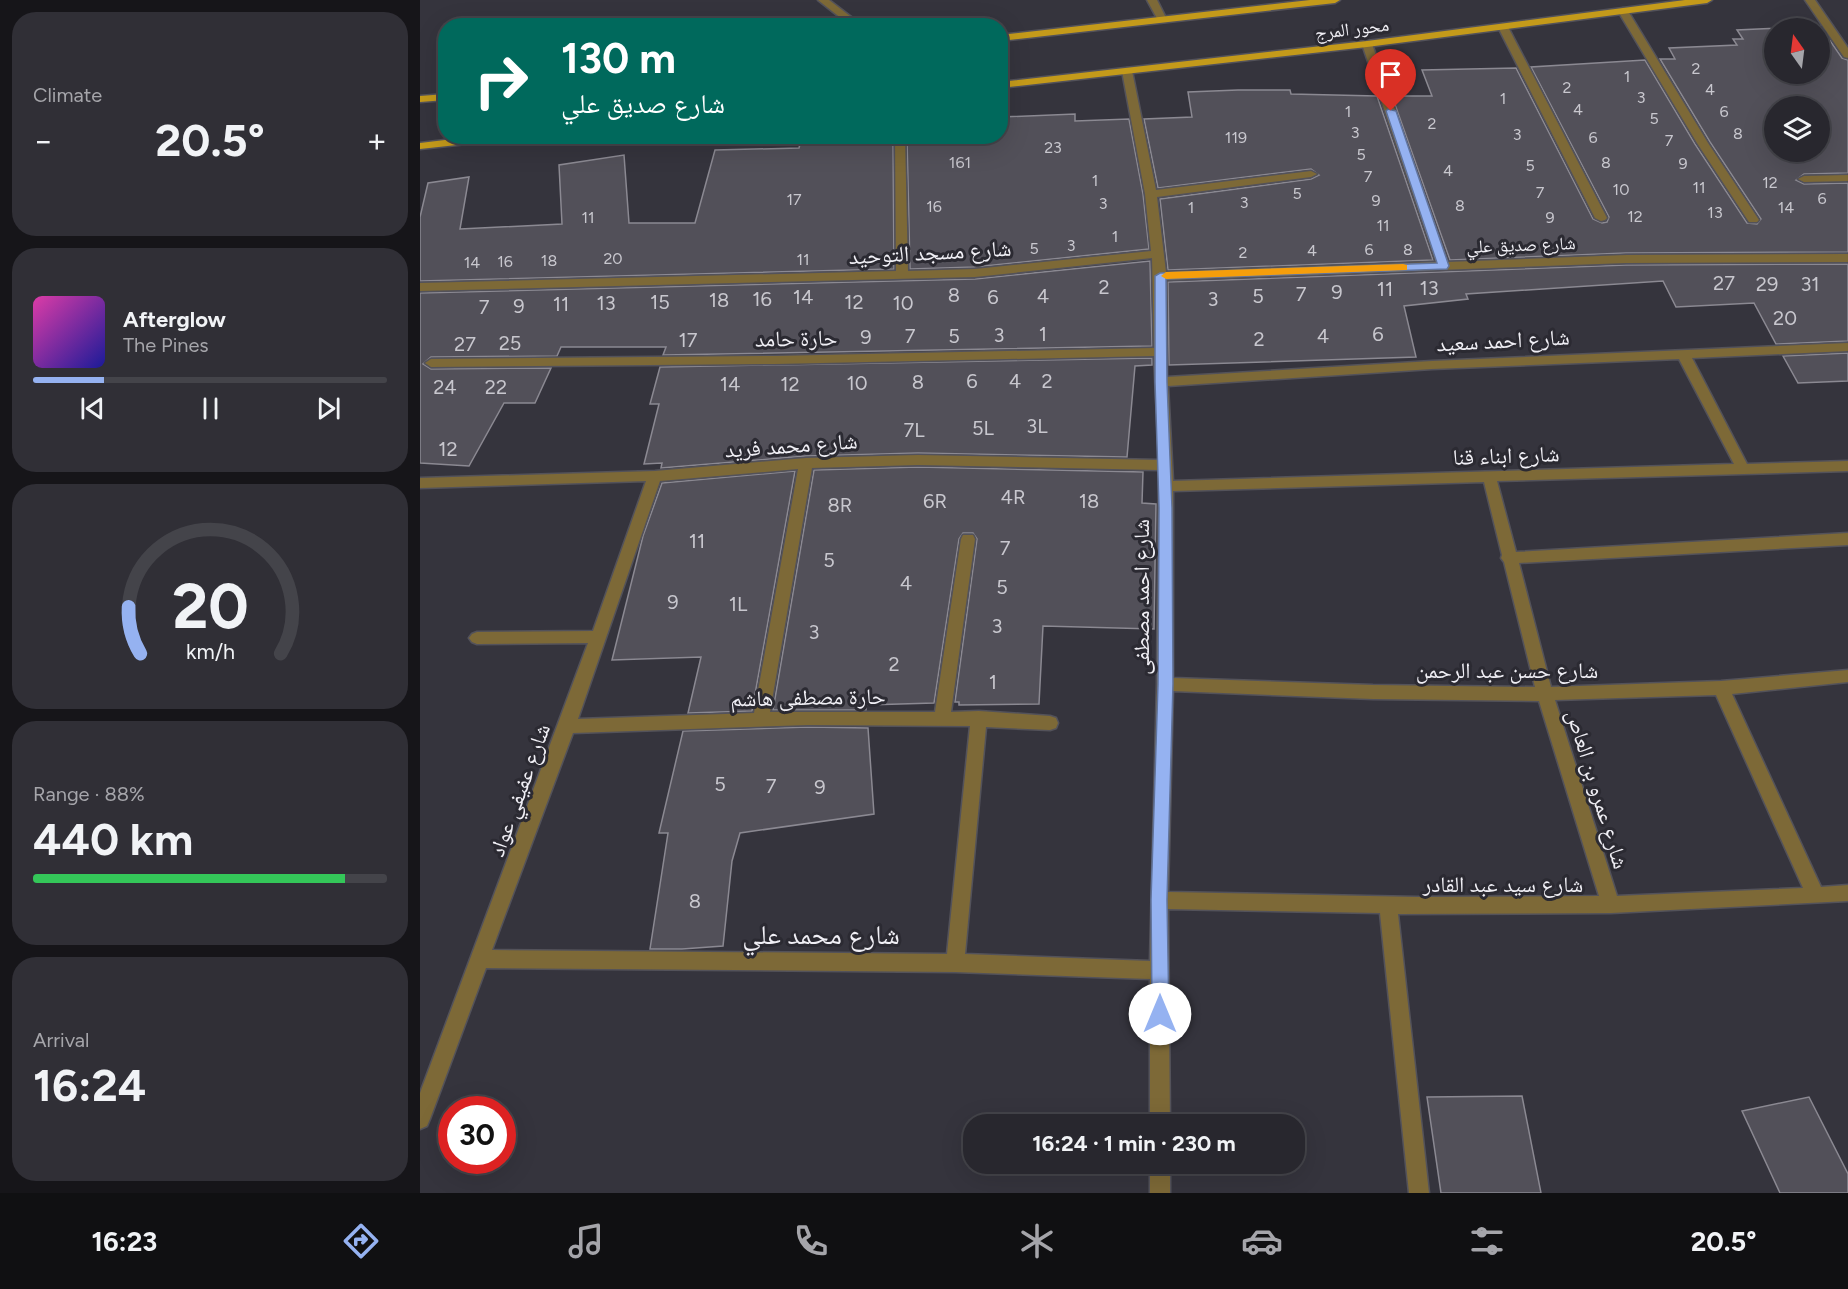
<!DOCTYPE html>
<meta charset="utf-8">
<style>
body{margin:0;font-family:Figtree,"Noto Naskh Arabic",sans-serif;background:#302f36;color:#f1f3f6;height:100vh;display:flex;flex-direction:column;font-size:22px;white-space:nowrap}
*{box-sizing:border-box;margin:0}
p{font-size:20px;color:#a5a5aa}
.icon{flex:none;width:33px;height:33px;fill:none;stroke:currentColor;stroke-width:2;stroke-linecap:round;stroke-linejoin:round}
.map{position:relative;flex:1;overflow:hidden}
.side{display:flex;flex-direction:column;gap:12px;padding:12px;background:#161519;width:420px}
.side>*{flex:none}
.top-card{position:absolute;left:18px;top:18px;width:570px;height:126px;border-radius:24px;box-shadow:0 6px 24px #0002,0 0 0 2px #44444a;background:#00695c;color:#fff;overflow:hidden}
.needle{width:39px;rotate:346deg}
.fabs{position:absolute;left:1344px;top:18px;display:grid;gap:12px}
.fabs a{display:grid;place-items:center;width:66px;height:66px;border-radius:50%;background:#28272e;box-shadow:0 6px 24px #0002,0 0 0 2px #44444a;font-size:30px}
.speed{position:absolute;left:18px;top:1096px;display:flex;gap:12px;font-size:30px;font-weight:700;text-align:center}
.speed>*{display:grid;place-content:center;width:78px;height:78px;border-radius:50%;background:#28272e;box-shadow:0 6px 24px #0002,0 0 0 2px #44444a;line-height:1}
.speed .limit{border:9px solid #d22;background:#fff;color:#111}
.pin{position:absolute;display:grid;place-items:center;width:51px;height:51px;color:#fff;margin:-62px -26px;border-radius:50% 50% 50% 0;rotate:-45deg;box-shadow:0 0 6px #0007}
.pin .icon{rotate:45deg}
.me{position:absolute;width:66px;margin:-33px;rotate:0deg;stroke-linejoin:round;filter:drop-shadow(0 0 4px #0008)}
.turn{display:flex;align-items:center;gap:21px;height:126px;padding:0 24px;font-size:27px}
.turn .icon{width:78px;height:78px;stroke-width:2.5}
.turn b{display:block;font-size:42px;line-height:51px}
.big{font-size:45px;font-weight:700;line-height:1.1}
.side .tile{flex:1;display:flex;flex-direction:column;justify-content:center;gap:9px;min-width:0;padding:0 21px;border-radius:24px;background:#302f36}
.side .dial{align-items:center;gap:0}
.dial svg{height:156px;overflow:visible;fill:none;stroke:#44444a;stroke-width:7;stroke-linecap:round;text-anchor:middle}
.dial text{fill:#f1f3f6;stroke:none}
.song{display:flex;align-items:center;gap:18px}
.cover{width:72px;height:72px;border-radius:9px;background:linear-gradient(135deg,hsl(320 70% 55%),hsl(240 70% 35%))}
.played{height:6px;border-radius:3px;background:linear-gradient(90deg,#95b2f1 20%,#44444a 20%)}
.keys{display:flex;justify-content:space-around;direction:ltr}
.heat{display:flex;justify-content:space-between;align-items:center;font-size:33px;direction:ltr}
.charge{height:9px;border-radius:4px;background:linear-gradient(90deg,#34c759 88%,#44444a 0)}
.trip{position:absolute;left:543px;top:1114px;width:342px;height:60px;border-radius:24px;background:#28272e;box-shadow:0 6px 24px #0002,0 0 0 2px #44444a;font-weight:700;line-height:60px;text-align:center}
.dock{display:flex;height:96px;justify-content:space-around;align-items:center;background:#101012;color:#a5a5aa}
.dock .icon{width:42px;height:42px}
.dock .on{color:#95b2f1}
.dock b{font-size:27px;color:#f1f3f6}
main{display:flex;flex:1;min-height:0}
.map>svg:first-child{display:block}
.building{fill:#525059;stroke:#8b8992;stroke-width:1.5;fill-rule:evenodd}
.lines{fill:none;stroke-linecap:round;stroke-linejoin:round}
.minor-casing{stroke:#53525a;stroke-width:3}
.major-casing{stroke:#53525a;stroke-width:3}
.minor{fill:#7d6937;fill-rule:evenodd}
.major{fill:#c49a1a;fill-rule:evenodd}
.route{fill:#95b2f1;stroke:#61749d;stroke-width:1.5}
.slow{fill:#f59e0b}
.labels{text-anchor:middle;stroke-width:6;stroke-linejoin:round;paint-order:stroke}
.far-number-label{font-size:16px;fill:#c8c7ce}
.far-street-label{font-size:18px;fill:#f0eff5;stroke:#2b2a32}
.number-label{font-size:20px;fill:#c8c7ce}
.street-label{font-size:22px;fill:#f0eff5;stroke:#2b2a32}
.near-street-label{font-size:27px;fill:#f0eff5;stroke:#2b2a32}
</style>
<main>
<section class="side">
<div class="tile"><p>Climate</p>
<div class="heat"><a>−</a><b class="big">20.5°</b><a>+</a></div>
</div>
<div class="tile">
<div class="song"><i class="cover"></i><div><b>Afterglow</b><p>The Pines</p></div></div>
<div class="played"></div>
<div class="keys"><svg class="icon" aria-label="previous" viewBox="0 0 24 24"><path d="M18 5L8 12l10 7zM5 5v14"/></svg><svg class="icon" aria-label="pause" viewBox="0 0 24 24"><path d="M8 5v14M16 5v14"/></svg><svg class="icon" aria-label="next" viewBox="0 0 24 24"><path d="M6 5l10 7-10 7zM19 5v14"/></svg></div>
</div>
<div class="tile dial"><svg viewBox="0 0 100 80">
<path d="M14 69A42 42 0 1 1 86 69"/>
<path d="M14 69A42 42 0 0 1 8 45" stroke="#95b2f1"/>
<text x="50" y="56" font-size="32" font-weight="700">20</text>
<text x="50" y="72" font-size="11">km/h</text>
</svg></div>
<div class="tile"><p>Range · 88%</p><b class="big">440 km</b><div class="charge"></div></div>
<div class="tile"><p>Arrival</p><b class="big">16:24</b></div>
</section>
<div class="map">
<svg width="1428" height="1193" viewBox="0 0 1428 1193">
<rect width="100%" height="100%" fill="#35343d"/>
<g class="building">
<path d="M1400 26 1422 58 1428 60V173L1384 174 1376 180 1384 184 1428 183V252L1206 253 1030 260 972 96H1012L1002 70 1096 68 1173 219 1182 223 1187 222 1189 217 1111 67 1225 60 1275 144 1327 223 1337 224 1341 219 1290 142 1240 59H1255L1249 48 1317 45 1313 39H1323L1317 30ZM1354 28H1400V74H1354ZM1354 106H1400V152H1354Z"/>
<path d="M818 90H870L871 94 957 96 1013 260 748 270 740 199 891 179 899 175 891 169 738 188 724 119 772 117 768 92Z"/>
<path d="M655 114V121L709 119 723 194 729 249 555 267 490 269 487 139 582 136 581 117Z"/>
<path d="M473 140 474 269 0 281V217L8 183 49 177 40 229 142 224 139 165 204 155 209 223H275L295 150 379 148 380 144Z"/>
<path d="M730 261 732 346 243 355 246 347H141L137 356 11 357 3 364 11 369 131 368 115 403H84L49 466 0 463V293L555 279Z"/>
<path d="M1428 264V341L1356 344 1334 303 1256 307 1243 281 1046 294 1048 299 984 306 996 357 749 365 748 282 1206 265Z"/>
<path d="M1428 353V381L1378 383 1363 356Z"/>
<path d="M732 358V365L715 366 707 457 498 453 386 456 241 468 242 463 224 464 239 404H230L240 367Z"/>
<path d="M498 467 723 472 722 503 736 504 734 629 623 626 619 704 539 705V702H535L557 539 553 533H543L539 539 514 703 446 705V710H353L394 470Z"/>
<path d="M375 471 332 711 268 713 281 657 192 660 223 536 242 483Z"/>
<path d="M388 727 448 728 454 814 320 833 312 861 303 946 262 949H230L248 833H239L263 731Z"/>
<path d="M1102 1096 1121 1193H1021L1007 1097Z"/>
<path d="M1389 1097 1428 1174V1193H1360L1322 1111Z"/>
</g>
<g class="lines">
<defs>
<g id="minor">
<path d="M398 0H409L443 26H431Z"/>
<path d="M727 0H737L747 20 745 22H739Z"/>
<path d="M1385 0H1395L1428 48V58L1424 57Z"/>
<path d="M1203 8 1208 11 1288 143 1339 220 1337 222H1329L1277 143 1198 11Z"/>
<path d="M1083 24 1088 27 1187 218 1185 220 1181 221 1175 218 1078 27Z"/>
<path d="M947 41 952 44 1028 262 1206 255 1428 254V262L1206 263 746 280 747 377 1012 361 1428 343V351L1272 358 1327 464 1428 461V471L1077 481 1096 552 1428 533V545L1099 563 1131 687 1301 681 1428 670V682L1312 694 1401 887 1428 885V901L1191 913 978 914 1009 1193H989L960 913 748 909 750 1125H730V979L535 972 66 968 10 1119 7 1126 0 1129V1093L168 643 57 644 52 642 49 638 52 634 57 632 173 631 226 481 0 488V478L235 471 386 458 498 455 739 460 734 356 355 364 11 367 5 363 11 359 355 356 734 348 732 258 555 277 0 291V283L476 271 475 136H485L488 271 555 269 731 251 725 194 702 71 707 68 712 71 736 190 891 171 897 174 891 177 737 197 746 272 1016 262 942 44ZM1259 359 1314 464 753 481 748 386 1012 369ZM498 465 739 470 737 684 730 961 545 954 566 727 630 730 636 728 638 723 636 718 630 716 559 711 531 712 555 539 553 535H543L541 539 515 712H350L392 468ZM378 469 334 713 158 719 240 481ZM1064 482 1082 555 1081 558 1084 562 1115 687 953 685 753 678V491ZM753 691 953 699 1119 701 1179 896 997 897 748 892ZM1296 695 1383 888 1197 896 1135 700ZM388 725 550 726 527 954 72 950 153 733Z"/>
<path d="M1428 175V181L1384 182 1378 179 1384 176Z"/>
<rect x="730" y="1164" width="20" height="29"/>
</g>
<g id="major">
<path d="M890 0H920L915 3 580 41V35Z"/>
<path d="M1265 0H1292L1287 3 947 47 580 88V82L947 41Z"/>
<path d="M26 94V100L0 102V96Z"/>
<path d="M58 136H97L92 139 0 149V143Z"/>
</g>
</defs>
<use href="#minor" class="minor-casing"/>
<use href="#major" class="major-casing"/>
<use href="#minor" class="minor"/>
<use href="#major" class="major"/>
</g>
<path class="route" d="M968 109 976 111 1029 266 1027 269 746 279 747 382 752 508 753 684 747 900 749 1014 746 1020 740 1022 734 1020 732 1014 731 900 738 684 739 508 735 382V276L740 273 1017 263 966 111Z"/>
<path class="slow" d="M983 264 987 265V270L746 279 741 276 746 272Z"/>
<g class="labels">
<g class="far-number-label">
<text x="1276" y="74">2</text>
<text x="1207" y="82">1</text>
<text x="1147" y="93">2</text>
<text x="1290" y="95">4</text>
<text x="1221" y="103">3</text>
<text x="1083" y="104">1</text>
<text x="1158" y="115">4</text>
<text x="928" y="117">1</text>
<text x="1304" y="117">6</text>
<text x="1234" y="124">5</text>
<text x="1012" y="129">2</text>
<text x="935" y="138">3</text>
<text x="1318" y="139">8</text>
<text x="1097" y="140">3</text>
<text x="816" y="143">119</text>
<text x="1173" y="143">6</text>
<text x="1249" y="146">7</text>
<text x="633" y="153">23</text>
<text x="941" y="160">5</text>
<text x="540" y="168">161</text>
<text x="1186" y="168">8</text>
<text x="1263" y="169">9</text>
<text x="1110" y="171">5</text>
<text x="1028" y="176">4</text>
<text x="948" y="182">7</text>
<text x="675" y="186">1</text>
<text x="1350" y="188">12</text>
<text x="1279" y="193">11</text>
<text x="1201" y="195">10</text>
<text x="1120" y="198">7</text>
<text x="877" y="199">5</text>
<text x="1402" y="204">6</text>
<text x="374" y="205">17</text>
<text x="956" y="206">9</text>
<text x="824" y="208">3</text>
<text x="683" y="209">3</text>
<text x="1040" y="211">8</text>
<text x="514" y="212">16</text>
<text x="771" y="213">1</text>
<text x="1366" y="213">14</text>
<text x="1295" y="218">13</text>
<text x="1215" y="222">12</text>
<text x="168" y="223">11</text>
<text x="1130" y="223">9</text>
<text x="963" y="231">11</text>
<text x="695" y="242">1</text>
<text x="651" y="251">3</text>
<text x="614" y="254">5</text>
<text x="949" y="255">6</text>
<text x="988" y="255">8</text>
<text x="892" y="256">4</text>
<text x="823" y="258">2</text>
<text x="193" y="264">20</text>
<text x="383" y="265">11</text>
<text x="129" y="266">18</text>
<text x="85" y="267">16</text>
<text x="52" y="268">14</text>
</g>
<g class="far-street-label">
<text transform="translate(932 29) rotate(-7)" y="6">محور المرج</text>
<text transform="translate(1101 245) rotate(-2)" y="6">شارع صديق علي</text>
</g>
<g class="number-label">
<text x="1304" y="290">27</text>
<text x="1347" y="291">29</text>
<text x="1390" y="291">31</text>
<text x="684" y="294">2</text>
<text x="1009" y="295">13</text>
<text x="965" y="296">11</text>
<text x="917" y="299">9</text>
<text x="881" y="301">7</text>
<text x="534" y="302">8</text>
<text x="623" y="303">4</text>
<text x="838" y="303">5</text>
<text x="383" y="304">14</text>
<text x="573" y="304">6</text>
<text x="342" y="306">16</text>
<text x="793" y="306">3</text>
<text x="299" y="307">18</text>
<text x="240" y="309">15</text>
<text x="434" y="309">12</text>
<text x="186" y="310">13</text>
<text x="483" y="310">10</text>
<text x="141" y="311">11</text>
<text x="99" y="313">9</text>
<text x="64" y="314">7</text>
<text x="1365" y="325">20</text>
<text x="623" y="341">1</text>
<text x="958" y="341">6</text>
<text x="579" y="342">3</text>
<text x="490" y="343">7</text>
<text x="534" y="343">5</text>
<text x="903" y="343">4</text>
<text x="446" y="344">9</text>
<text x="839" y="346">2</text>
<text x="268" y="347">17</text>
<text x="90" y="350">25</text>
<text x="45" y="351">27</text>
<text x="552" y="388">6</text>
<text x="595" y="388">4</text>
<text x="627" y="388">2</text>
<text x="498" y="389">8</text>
<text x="437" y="390">10</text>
<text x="310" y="391">14</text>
<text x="370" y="391">12</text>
<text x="25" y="394">24</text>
<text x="76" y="394">22</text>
<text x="617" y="433">3L</text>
<text x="563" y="435">5L</text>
<text x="494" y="437">7L</text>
<text x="28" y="456">12</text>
<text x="593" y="504">4R</text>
<text x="515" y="508">6R</text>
<text x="669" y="508">18</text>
<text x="420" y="512">8R</text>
<text x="277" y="548">11</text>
<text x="585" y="555">7</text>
<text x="409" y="567">5</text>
<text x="486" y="590">4</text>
<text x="582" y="594">5</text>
<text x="253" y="609">9</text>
<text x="318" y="611">1L</text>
<text x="577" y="633">3</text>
<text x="394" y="639">3</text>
<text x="474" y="671">2</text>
<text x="573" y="689">1</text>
<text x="300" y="791">5</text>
<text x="351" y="793">7</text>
<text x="400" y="794">9</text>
<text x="275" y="908">8</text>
</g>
<g class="street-label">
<text transform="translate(510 252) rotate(-3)" y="8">شارع مسجد التوحيد</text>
<text transform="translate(376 338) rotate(-1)" y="8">حارة حامد</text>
<text transform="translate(1083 340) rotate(-3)" y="8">شارع احمد سعيد</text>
<text transform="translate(371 445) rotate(-4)" y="8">شارع محمد فريد</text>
<text transform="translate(1086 455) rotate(-2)" y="8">شارع ابناء قنا</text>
<text transform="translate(721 597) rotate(-90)" y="8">شارع احمد مصطفى</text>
<text x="1087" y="678">شارع حسن عبد الرحمن</text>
<text transform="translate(388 697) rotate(-1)" y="8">حارة مصطفى هاشم</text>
<text transform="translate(1178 789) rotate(73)" y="8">شارع عمرو بن العاص</text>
<text transform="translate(99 790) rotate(-70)" y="8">شارع عفيفي عواد</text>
<text x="1083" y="892">شارع سيد عبد القادر</text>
</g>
<g class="near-street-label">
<text x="401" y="944">شارع محمد علي</text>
</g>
</g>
</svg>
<div class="fabs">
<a><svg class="needle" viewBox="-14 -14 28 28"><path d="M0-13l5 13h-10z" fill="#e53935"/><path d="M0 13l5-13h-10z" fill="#a5a5aa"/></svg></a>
<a><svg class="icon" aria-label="layers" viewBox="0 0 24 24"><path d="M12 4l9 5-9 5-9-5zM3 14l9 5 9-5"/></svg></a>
</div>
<div class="speed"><div class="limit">30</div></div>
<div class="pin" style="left:971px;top:111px;background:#d93025"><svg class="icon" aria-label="arrive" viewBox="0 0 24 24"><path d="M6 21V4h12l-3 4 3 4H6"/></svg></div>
<svg class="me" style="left:740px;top:1014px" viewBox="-20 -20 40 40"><circle r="19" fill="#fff"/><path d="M0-13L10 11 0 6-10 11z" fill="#95b2f1"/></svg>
<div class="trip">16:24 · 1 min · 230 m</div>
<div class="top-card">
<div class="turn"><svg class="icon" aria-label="right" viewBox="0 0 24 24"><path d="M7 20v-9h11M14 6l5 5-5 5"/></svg><div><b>130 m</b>شارع صديق علي</div></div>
</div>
</div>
</main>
<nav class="dock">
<b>16:23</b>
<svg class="icon on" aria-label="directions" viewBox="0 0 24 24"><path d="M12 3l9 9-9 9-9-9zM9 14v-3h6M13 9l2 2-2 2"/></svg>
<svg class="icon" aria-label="music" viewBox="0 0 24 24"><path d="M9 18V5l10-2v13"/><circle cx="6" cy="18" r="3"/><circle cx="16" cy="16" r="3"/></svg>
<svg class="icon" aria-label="phone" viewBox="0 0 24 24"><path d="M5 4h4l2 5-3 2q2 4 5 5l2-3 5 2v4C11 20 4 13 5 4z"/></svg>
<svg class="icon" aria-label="climate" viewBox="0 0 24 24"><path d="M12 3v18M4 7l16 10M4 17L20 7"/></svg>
<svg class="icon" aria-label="car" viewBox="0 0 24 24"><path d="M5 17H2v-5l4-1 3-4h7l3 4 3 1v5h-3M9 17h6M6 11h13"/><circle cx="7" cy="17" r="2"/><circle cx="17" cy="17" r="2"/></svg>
<svg class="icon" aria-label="filters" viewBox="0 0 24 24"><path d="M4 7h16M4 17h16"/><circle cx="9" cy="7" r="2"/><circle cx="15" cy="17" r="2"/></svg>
<b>20.5°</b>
</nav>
